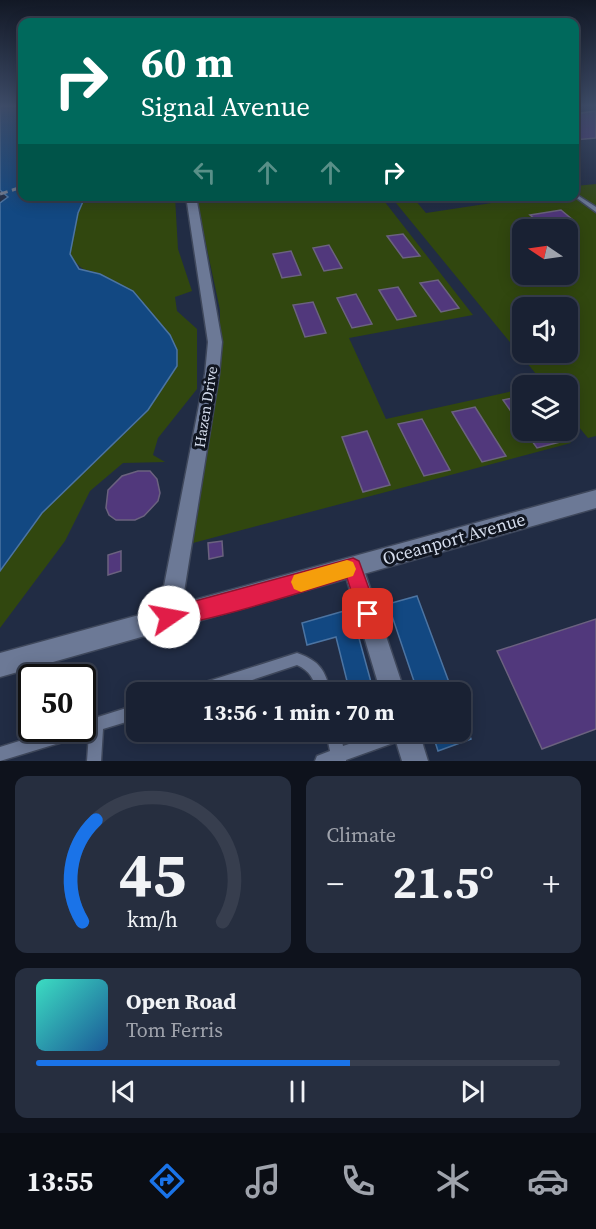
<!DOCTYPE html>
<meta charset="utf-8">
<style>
body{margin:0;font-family:"Source Serif 4",serif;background:#262e3f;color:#f1f3f6;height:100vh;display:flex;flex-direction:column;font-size:22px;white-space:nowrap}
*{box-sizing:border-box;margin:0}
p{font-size:20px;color:#9fa3ac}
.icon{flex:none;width:33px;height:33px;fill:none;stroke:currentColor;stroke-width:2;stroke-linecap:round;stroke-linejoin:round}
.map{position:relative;height:761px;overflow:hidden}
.details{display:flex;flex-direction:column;gap:15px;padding:15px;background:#0e121c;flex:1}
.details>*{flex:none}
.hud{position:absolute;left:18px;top:18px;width:561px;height:183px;border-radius:12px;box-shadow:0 3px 15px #0003,0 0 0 2px #373e4e;background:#00695c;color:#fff;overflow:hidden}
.needle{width:39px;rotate:283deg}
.fabs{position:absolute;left:512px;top:219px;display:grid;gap:12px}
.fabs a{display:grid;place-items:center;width:66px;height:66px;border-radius:12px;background:#192133;box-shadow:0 3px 15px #0003,0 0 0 2px #373e4e;font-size:30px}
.speed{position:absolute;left:18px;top:664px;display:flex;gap:12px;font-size:30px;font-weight:700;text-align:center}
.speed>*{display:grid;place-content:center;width:78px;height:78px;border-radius:50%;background:#192133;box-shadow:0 3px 15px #0003,0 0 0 2px #373e4e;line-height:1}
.speed .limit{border:3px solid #111;border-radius:9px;background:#fff;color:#111}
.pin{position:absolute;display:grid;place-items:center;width:51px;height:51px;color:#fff;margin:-26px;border-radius:12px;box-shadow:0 3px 9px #0006}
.me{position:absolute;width:66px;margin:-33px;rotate:78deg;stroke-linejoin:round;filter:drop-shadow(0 0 4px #0008)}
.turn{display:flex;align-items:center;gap:21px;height:126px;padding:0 24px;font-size:27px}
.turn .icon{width:78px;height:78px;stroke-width:2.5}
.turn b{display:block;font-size:42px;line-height:51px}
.lanes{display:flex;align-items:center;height:57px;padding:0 24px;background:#0003;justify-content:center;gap:30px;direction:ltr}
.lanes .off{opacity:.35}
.big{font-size:45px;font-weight:700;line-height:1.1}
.details .card{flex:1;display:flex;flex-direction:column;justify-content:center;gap:9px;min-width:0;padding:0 21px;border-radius:12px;background:#262e3f}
.details .dial{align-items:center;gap:0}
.dial svg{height:156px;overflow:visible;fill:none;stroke:#373e4e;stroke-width:7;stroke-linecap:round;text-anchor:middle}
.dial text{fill:#f1f3f6;stroke:none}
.song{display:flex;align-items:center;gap:18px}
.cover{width:72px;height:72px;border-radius:9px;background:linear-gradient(135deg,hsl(170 70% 55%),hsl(210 70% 35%))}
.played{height:6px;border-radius:3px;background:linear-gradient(90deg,#1a73e8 60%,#373e4e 60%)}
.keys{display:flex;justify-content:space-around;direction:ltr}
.heat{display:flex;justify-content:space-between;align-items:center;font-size:33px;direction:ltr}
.details .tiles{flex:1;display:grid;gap:15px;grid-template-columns:1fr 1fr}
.card:last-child{grid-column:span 2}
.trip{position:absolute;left:126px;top:682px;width:345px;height:60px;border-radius:12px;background:#192133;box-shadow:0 3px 15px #0003,0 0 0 2px #373e4e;font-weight:700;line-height:60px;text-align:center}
.menu{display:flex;height:96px;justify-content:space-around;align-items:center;background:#0a0d14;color:#9fa3ac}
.menu .icon{width:42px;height:42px}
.menu .selected{color:#1a73e8}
.menu b{font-size:27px;color:#f1f3f6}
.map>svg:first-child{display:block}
.green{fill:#31470f;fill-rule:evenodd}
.water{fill:#124882;stroke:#4c74a2;stroke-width:1.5}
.building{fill:#51387c;stroke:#6b627f;stroke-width:1.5}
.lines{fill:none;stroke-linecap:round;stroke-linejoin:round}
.lane-casing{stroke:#3f485c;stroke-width:3}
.street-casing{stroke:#3f485c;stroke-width:3}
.secondary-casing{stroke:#3f485c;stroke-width:3}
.lane{fill:#6c7996;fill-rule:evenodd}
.street{fill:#6c7996;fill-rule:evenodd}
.secondary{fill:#6c7996;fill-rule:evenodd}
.rail{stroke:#747e92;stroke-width:3;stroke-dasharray:8 4.5;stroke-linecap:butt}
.route{fill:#e11d48;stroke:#92132f;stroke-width:1.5}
.slow{fill:#f59e0b}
.labels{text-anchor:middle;stroke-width:6;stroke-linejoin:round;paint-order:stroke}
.street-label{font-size:15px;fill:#d4dcec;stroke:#101520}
.near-street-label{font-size:18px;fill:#d4dcec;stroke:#101520}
</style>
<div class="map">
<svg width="596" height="761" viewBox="0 0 596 761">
<rect width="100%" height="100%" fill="#212c44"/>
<g class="green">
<path d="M596 184V436L588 438 567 413V386L545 385 396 203 415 200 426 213 532 197 574 196 575 186ZM522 230H567V274H522ZM522 308H567V352H522Z"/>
<path d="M85 197H175L178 249 192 291 175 297 177 311 197 329V389L158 438 153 455 165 462 123 463 90 491 65 541 0 628V571L42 513 96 460 170 335C151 314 130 294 107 278 87 265 85 278 70 254L78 213Z"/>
<path d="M196 197H381L473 315 349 338 386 419 522 389V430L562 431 571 443 193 543 220 373V310Z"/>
</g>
<g class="water">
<path d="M0 106H22V196L85 197 78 213 70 254 79 269 100 274 133 291 170 335 177 350V366L148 410 42 513 0 571V203L8 197 0 190Z"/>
<path d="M417 596 453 693H418L388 604Z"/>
<path d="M351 609 374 693H350L336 637 307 645 302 623Z"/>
<path d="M461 711 471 739 438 751 432 732H460Z"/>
</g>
<g class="building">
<path d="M596 111V138L574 140V114Z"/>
<path d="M561 210 573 220 542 225 530 215Z"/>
<path d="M403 234 420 256 403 258 387 236Z"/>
<path d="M329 245 342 268 324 271 313 248Z"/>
<path d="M291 251 301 275 282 278 273 254Z"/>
<path d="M438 280 459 308 441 312 420 283Z"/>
<path d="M398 287 416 316 397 320 379 290Z"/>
<path d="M356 294 372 324 352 328 337 298Z"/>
<path d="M313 302 326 333 305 337 293 305Z"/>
<path d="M522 396V427L503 400Z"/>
<path d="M475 407 506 456 482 462 452 412Z"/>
<path d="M422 419 450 470 424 476 398 424Z"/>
<path d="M524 430H551L560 442 537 448Z"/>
<path d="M367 431 390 485 363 492 342 437Z"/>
<path d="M138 471H150L157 479 160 493 158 501 144 516 135 520H116L109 515 106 508 108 490 122 476Z"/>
<path d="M222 541 223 556 209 559 208 543Z"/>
<path d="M121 551V571L108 575V555Z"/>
<path d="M596 619V729L542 749 497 651Z"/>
</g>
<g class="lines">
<defs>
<g id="lane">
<path d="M574 193 596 207V212L574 196Z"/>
<path d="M297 653C320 661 325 670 331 693H317C314 679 310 671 297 665L213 693H186L188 688 193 686Z"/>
<path d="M136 705V719L103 729 101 761H87L89 734 0 761V747L58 729H82V722Z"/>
<path d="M326 732H340L343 746 385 732H412L410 737 346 760V761H315L317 756 330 751Z"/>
</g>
<g id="street">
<path d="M186 196H196L222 342 219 374 180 617 177 625 169 628 161 625 158 617 205 374 208 342Z"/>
<path d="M353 557 360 560 363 567 405 693H381L343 567 346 560Z"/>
<path d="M393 732H419L428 761H402Z"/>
</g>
<path id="secondary" d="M596 490V508L0 677V653Z"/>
</defs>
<use href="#lane" class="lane-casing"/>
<use href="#street" class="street-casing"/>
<use href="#secondary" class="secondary-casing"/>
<use href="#lane" class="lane"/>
<use href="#street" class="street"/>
<use href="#secondary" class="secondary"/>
<path class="rail" d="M0 194 22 187"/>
</g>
<linearGradient id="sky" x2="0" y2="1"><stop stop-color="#121825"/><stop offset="0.5" stop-color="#3d4b67"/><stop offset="1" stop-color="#3d4b67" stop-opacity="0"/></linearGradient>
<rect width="596" height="212" fill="url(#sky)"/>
<path class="route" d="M353 558 359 561 378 614 375 621 368 624 361 621 347 578C318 587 180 632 162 624L159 617 162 610Z"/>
<path class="slow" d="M347 560 353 562 356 569 353 576 301 592 294 589 291 582 294 575Z"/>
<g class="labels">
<g class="street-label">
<text transform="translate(206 407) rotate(-81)" y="5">Hazen Drive</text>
</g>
<g class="near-street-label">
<text transform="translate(454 539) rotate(-16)" y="6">Oceanport Avenue</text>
</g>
</g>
</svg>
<div class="fabs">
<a><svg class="needle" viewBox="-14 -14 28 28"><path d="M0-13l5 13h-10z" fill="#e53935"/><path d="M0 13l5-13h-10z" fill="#9fa3ac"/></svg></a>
<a><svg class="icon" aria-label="sound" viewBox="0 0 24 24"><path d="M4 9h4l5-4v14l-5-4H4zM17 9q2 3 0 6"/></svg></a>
<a><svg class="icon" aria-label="layers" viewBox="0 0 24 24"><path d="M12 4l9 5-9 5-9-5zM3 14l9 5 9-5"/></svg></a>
</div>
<div class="speed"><div class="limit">50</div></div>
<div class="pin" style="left:368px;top:614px;background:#d93025"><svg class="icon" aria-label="arrive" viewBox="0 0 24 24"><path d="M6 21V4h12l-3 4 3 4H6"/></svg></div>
<svg class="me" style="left:169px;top:617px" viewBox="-20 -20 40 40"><circle r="19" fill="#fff"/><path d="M0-13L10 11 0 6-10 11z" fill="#e11d48"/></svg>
<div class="trip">13:56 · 1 min · 70 m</div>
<div class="hud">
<div class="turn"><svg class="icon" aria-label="right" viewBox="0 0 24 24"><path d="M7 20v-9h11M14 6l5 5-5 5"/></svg><div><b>60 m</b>Signal Avenue</div></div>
<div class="lanes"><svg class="icon off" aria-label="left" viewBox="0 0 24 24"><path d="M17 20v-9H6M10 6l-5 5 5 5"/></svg><svg class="icon off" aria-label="ahead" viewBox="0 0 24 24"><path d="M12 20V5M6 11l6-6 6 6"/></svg><svg class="icon off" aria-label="ahead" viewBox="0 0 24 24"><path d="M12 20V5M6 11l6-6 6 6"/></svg><svg class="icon" aria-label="right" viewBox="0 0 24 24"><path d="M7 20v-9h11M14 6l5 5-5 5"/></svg></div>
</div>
</div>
<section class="details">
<div class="tiles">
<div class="card dial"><svg viewBox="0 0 100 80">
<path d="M14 69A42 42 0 1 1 86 69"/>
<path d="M14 69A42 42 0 0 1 21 17" stroke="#1a73e8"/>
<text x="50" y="56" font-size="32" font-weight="700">45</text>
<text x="50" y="72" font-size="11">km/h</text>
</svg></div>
<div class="card"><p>Climate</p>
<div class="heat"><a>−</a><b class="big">21.5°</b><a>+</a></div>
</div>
<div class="card">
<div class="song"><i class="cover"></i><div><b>Open Road</b><p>Tom Ferris</p></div></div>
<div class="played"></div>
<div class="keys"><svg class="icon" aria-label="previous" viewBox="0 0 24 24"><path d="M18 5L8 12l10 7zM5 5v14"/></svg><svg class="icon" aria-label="pause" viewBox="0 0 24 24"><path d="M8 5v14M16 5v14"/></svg><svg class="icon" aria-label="next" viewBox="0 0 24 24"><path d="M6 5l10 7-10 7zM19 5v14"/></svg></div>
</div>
</div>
</section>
<nav class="menu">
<b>13:55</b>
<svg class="icon selected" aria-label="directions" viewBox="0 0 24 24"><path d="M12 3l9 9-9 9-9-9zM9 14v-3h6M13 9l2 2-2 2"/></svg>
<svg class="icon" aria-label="music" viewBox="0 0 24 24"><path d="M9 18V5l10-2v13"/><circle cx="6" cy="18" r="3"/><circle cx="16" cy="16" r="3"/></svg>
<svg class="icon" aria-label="phone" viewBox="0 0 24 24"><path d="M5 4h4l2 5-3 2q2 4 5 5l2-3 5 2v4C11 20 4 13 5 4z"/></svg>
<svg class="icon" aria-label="climate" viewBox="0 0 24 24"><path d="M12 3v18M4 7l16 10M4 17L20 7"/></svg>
<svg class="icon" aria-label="car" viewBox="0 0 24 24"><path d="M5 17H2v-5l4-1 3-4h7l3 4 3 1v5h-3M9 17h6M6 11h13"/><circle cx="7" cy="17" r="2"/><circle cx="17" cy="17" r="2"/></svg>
</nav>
